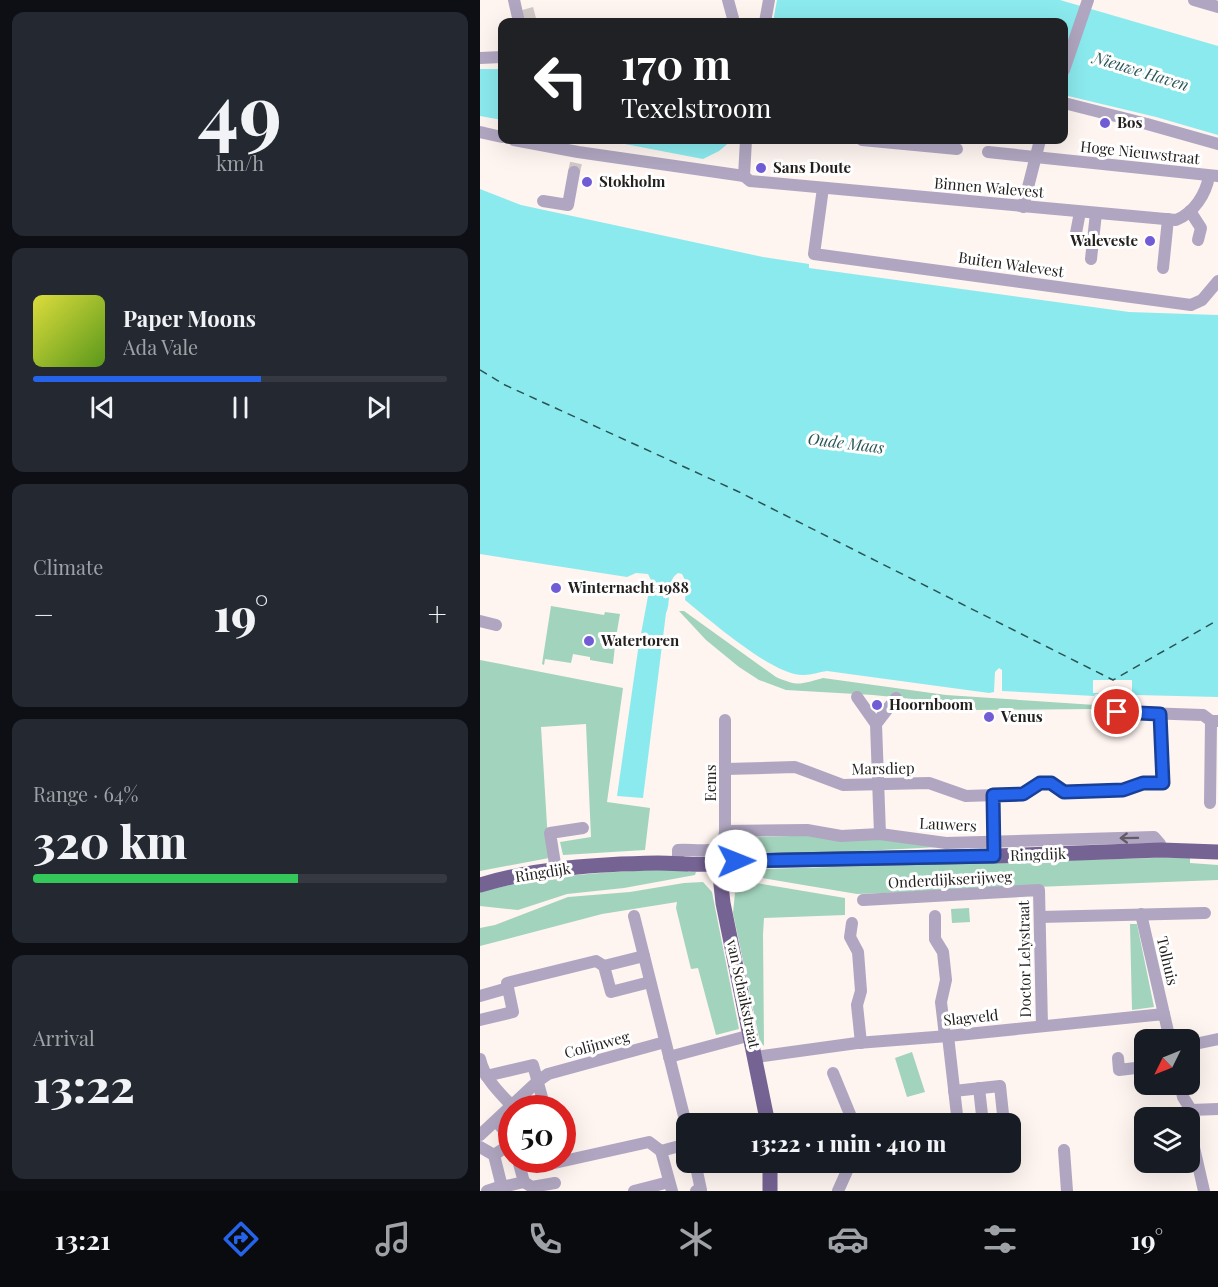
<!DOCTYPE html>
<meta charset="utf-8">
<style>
body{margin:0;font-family:"Playfair Display",serif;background:#242831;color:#f1f3f6;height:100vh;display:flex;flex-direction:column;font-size:22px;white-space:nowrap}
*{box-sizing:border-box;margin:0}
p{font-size:20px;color:#9ea1a6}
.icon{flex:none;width:33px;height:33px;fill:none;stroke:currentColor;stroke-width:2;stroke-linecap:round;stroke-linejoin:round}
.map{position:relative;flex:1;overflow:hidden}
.side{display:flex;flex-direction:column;gap:12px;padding:12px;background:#0d0f14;width:480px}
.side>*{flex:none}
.guide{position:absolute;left:18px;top:18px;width:570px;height:126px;border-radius:12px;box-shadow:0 6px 24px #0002;background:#202124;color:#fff;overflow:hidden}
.needle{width:39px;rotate:227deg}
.fabs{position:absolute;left:654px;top:1029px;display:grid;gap:12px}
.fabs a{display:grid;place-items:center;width:66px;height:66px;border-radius:12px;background:#171b24;box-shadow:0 6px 24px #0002;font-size:30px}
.speed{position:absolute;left:18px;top:1095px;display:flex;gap:12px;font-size:30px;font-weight:700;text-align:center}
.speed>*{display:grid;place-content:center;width:78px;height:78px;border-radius:50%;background:#171b24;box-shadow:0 6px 24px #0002;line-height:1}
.speed .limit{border:9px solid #d22;background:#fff;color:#111}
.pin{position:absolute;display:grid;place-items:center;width:51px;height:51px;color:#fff;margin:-26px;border:3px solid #fff;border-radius:50%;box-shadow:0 2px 6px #0007}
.me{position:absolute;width:66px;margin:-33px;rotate:89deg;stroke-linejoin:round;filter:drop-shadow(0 0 4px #0008)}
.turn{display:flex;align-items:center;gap:21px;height:126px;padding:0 24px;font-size:27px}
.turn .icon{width:78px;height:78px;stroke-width:2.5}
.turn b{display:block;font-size:42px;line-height:51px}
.big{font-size:45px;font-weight:800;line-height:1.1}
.side .widget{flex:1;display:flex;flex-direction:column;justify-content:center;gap:9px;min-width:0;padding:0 21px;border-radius:12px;background:#242831}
.side .dial{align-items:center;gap:0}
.dial b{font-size:78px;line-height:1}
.song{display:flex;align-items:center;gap:18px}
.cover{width:72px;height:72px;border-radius:9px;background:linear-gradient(135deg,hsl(60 70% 55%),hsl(90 70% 35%))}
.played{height:6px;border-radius:3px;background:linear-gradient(90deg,#2563eb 55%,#363941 55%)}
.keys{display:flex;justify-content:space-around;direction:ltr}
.heat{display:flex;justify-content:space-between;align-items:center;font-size:33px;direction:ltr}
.charge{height:9px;border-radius:4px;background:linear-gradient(90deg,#34c759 64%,#363941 0)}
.trip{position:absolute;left:196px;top:1113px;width:345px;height:60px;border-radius:12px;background:#171b24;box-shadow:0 6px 24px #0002;font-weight:800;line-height:60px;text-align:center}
.dock{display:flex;height:96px;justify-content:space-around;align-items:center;background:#090b0e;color:#9ea1a6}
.dock .icon{width:42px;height:42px}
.dock .selected{color:#2563eb}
.dock b{font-size:27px;color:#f1f3f6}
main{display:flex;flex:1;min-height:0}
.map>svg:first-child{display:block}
.green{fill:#a2d3bc}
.water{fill:#8beaee}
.pier{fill:#fef4f0}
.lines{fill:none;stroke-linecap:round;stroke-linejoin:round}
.ferry{stroke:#295456;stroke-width:1.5;stroke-dasharray:8 6;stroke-linecap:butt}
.minor-tunnel{stroke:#d2cac6;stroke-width:12;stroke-dasharray:12 6;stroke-linecap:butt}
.minor{stroke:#b0a6c1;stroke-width:12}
.major{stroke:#756393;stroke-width:15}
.oneway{stroke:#625c67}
.route-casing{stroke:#184099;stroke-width:15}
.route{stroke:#2563eb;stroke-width:10}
.poi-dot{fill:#715cd6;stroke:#fff;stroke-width:2}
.labels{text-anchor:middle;stroke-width:6;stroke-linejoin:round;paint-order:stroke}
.poi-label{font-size:15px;font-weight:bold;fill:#23201e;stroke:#fff;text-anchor:start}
.street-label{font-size:15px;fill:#23201e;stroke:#fff}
.water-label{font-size:16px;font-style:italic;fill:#295456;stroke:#fff}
</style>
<main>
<section class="side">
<div class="widget dial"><b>49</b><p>km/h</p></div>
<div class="widget">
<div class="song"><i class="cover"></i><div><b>Paper Moons</b><p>Ada Vale</p></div></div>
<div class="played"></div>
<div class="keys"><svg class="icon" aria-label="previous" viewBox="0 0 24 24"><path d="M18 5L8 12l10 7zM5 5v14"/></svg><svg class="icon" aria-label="pause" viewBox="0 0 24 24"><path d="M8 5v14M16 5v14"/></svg><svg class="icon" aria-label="next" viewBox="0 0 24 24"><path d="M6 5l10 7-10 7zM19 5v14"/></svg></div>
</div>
<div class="widget"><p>Climate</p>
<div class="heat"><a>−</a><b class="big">19°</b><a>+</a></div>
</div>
<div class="widget"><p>Range · 64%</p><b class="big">320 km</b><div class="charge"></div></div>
<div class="widget"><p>Arrival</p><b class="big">13:22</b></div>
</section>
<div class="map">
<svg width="738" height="1191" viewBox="0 0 738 1191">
<rect width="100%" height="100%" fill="#fef4f0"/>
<g class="green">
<path d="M71 606 124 615 125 612 140 614 135 643 121 641 120 643 135 646 133 664 110 660V657L93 654 91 663 65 659 64 665 62 664Z"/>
<path d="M199 611H204L296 677C319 687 320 684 343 678L466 695 615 705 614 709 491 710 433 699 393 695 306 690 279 680 259 667 226 640Z"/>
<path d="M0 660 143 688 127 802 170 808 165 850 83 855 80 842 111 837 106 724 61 727 69 858 0 871Z"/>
<path d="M337 835 403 839 460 847 323 854 259 851 248 846 249 842 253 838Z"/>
<path d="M710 857V863L738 865V880L377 894 264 875 263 872 278 869Z"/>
<path d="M207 869 208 872H216L215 875 144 888 87 894 38 910 0 906V892C68 874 137 871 207 869Z"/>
<path d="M259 880 365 898V915L284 918 283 934 284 1046 280 1042 253 913 256 883Z"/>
<path d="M223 882 232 892 259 1029 236 1035 218 968 211 969 196 908 197 902 122 914 0 946V928L15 925 88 897 150 892 204 883Z"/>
<path d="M489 908 490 922 472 923 471 909Z"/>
<path d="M650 924H657L674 1007 652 1010Z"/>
<path d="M432 1052 445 1092 427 1097 415 1058Z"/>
</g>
<g class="water">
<path d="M297 0H580L738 46V135L676 117 584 95V22H293Z"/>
<path d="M0 69H22V120L0 116Z"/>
<path d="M124 140H252L239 151 223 159Z"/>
<path d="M0 189 41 205 283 257 329 264V268L649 312 738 315V697L616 694 614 696 522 691V670L519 668 515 672 514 692 509 693 347 671C339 672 331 675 324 675 293 676 230 620 205 600L207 584 202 574 198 573C185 581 192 601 186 613L163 798 137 796 158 650 171 580 168 574 156 573 147 577 0 554Z"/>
</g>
<rect class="pier" x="613" y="680" width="39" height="13"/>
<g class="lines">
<path class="ferry" d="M0 370 25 385 257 491 633 680 738 620"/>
<g class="minor-tunnel">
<path d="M43 16 58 12"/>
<path d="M94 172 96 163"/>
</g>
<g class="minor">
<path d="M34 0 39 22"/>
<path d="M248 0 254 22"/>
<path d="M714 0 738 7"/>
<path d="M285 22 289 0"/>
<path d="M0 58 22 57"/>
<path d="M584 70 608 0"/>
<path d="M584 103 667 124 738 144"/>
<path d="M0 132 22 137"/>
<path d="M34 140 98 152 264 176"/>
<path d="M382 140 477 149"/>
<path d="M508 152 738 176"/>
<path d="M264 176 270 181 696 220C714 213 726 194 729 176"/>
<path d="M264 176 266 140"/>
<path d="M343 188 334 254 711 305 722 300 738 281"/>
<path d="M63 201 88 205 94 172"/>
<path d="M543 207 560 140"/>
<path d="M710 211 721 228 718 240"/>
<path d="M596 233 600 212"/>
<path d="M611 259 616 213"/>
<path d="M683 268 688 219"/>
<path d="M0 621 16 625"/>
<path d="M377 697 396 724"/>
<path d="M637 712 723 715 731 721H738"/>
<path d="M246 769 315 767 363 785 449 783 486 796 543 794 560 783H571L584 792 643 790 663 783H683L680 714"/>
<path d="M513 796 514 848"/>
<path d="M730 803 731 721"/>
<path d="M245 831 327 830 361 836 400 834 466 843 674 837 680 844 681 850"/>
<path d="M400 834 396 724 416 698"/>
<path d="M198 863V850C212 849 231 853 243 846L245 831V720"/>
<path d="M76 870 70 833 103 828"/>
<path d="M383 900 559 890 562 1026"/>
<path d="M661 914 684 1014"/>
<path d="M154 916 207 1128"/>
<path d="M455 916V939L463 952 466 980 461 1002 465 1036"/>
<path d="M560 917 725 913"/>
<path d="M372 923 370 937 378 952 381 991 377 1005 381 1043"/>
<path d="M164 956 124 966 131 992 170 982"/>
<path d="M28 988 27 983 116 961 124 966"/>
<path d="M0 996 28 988 33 1012 0 1020"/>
<path d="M468 1036 478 1124"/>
<path d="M710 1045 738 1039"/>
<path d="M189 1057 271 1035"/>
<path d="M276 1057 377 1043 468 1036 684 1014 690 1040"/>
<path d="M638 1058 639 1070 664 1067"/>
<path d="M0 1059C5 1079 17 1090 31 1105"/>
<path d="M353 1073 374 1124"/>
<path d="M6 1076 53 1065 65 1108"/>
<path d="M700 1084 703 1097 711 1110 710 1130 724 1191"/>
<path d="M499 1088 503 1124"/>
<path d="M474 1091 520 1086 524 1124"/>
<path d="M711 1110 738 1109"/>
<path d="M16 1121 32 1140"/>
<path d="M0 1135 58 1081 68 1074 185 1042"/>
<path d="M32 1143 14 1155 22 1187 44 1182 38 1160"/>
<path d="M0 1147 14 1155"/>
<path d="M584 1150 587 1191"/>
<path d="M215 1162 221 1190 216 1191"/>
<path d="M70 1164 169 1142 181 1151"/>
<path d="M44 1182 52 1187 75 1183"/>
<path d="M7 1191 22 1186"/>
<path d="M154 1191 189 1182"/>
<path d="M192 1191 181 1151 207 1144"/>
<path d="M358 1191 371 1162"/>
</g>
<g class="major">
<path d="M242 864 240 876 243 903 288 1124"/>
<path d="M0 885C57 868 118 864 178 863 203 863 231 867 256 861L514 856 681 850 738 852"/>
<path d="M290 1162V1191"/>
</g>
</g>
<defs><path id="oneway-shaft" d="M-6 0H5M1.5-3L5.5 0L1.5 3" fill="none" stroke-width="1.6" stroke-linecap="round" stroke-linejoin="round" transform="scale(1.5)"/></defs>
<use class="oneway" href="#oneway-shaft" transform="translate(649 838) rotate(179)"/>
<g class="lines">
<defs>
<path id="route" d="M256 861 514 856 513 795 543 794 560 783H571L584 792 614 791 643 790 663 783H683L680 714 637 712"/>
</defs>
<use href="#route" class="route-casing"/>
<use href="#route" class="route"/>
</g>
<g class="poi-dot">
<circle cx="625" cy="123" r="6"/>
<circle cx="281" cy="168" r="6"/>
<circle cx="107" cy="182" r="6"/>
<circle cx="670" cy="241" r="6"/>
<circle cx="76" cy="588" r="6"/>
<circle cx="109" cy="641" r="6"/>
<circle cx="397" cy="705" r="6"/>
<circle cx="509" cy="717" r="6"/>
</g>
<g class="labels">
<g class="poi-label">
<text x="637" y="128">Bos</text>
<text x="293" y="173">Sans Doute</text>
<text x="119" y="187">Stokholm</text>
<text x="658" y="246" text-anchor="end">Waleveste</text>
<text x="88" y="593">Winternacht 1988</text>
<text x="121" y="646">Watertoren</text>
<text x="409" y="710">Hoornboom</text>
<text x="521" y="722">Venus</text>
</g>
<g class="street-label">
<text transform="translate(660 153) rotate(6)" y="5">Hoge Nieuwstraat</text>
<text transform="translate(509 188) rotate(5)" y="5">Binnen Walevest</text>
<text transform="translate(531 265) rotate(8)" y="5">Buiten Walevest</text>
<text transform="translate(403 769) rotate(-1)" y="5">Marsdiep</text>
<text transform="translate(231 783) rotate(-90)" y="5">Eems</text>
<text transform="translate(468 825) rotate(3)" y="5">Lauwers</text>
<text transform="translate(558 855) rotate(-2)" y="5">Ringdijk</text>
<text transform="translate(63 873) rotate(-9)" y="5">Ringdijk</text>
<text transform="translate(470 880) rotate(-3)" y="5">Onderdijkserijweg</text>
<text transform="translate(545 959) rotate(-91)" y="5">Doctor Lelystraat</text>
<text transform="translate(687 961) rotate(77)" y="5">Tolhuis</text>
<text transform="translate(263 994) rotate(78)" y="5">van Schaikstraat</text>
<text transform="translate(491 1018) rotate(-6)" y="5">Slagveld</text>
<text transform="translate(117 1045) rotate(-15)" y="5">Colijnweg</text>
</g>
<g class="water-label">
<text transform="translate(661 71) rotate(17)" y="6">Nieuwe Haven</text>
<text transform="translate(366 443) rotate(7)" y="6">Oude Maas</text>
</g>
</g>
</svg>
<div class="fabs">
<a><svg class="needle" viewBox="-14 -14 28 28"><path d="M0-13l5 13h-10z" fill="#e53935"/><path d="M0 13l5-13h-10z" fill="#9ea1a6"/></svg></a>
<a><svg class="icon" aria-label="layers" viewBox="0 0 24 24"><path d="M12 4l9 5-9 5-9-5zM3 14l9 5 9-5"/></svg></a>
</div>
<div class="speed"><div class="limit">50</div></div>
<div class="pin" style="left:637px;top:712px;background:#d93025"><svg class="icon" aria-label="arrive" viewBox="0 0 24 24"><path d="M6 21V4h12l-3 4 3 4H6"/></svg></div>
<svg class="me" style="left:256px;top:861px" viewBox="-20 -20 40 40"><circle r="19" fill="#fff"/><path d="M0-13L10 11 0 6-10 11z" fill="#2563eb"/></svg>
<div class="trip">13:22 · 1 min · 410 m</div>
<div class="guide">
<div class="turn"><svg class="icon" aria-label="left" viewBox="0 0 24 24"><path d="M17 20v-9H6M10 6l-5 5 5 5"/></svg><div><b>170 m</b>Texelstroom</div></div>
</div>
</div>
</main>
<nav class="dock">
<b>13:21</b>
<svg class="icon selected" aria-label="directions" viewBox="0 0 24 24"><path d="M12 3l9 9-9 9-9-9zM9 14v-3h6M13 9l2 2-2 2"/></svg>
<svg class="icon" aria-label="music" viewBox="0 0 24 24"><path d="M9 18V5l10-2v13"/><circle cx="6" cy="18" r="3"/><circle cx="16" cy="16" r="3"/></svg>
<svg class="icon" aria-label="phone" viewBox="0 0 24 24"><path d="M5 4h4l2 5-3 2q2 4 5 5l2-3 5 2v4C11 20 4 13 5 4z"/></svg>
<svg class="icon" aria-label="climate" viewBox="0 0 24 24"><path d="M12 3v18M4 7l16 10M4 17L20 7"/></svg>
<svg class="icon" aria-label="car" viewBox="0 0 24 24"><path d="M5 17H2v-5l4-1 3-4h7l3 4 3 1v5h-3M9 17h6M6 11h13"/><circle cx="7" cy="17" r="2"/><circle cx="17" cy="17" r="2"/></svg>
<svg class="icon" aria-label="filters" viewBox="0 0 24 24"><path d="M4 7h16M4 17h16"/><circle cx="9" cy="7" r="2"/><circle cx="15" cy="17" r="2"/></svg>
<b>19°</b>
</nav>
